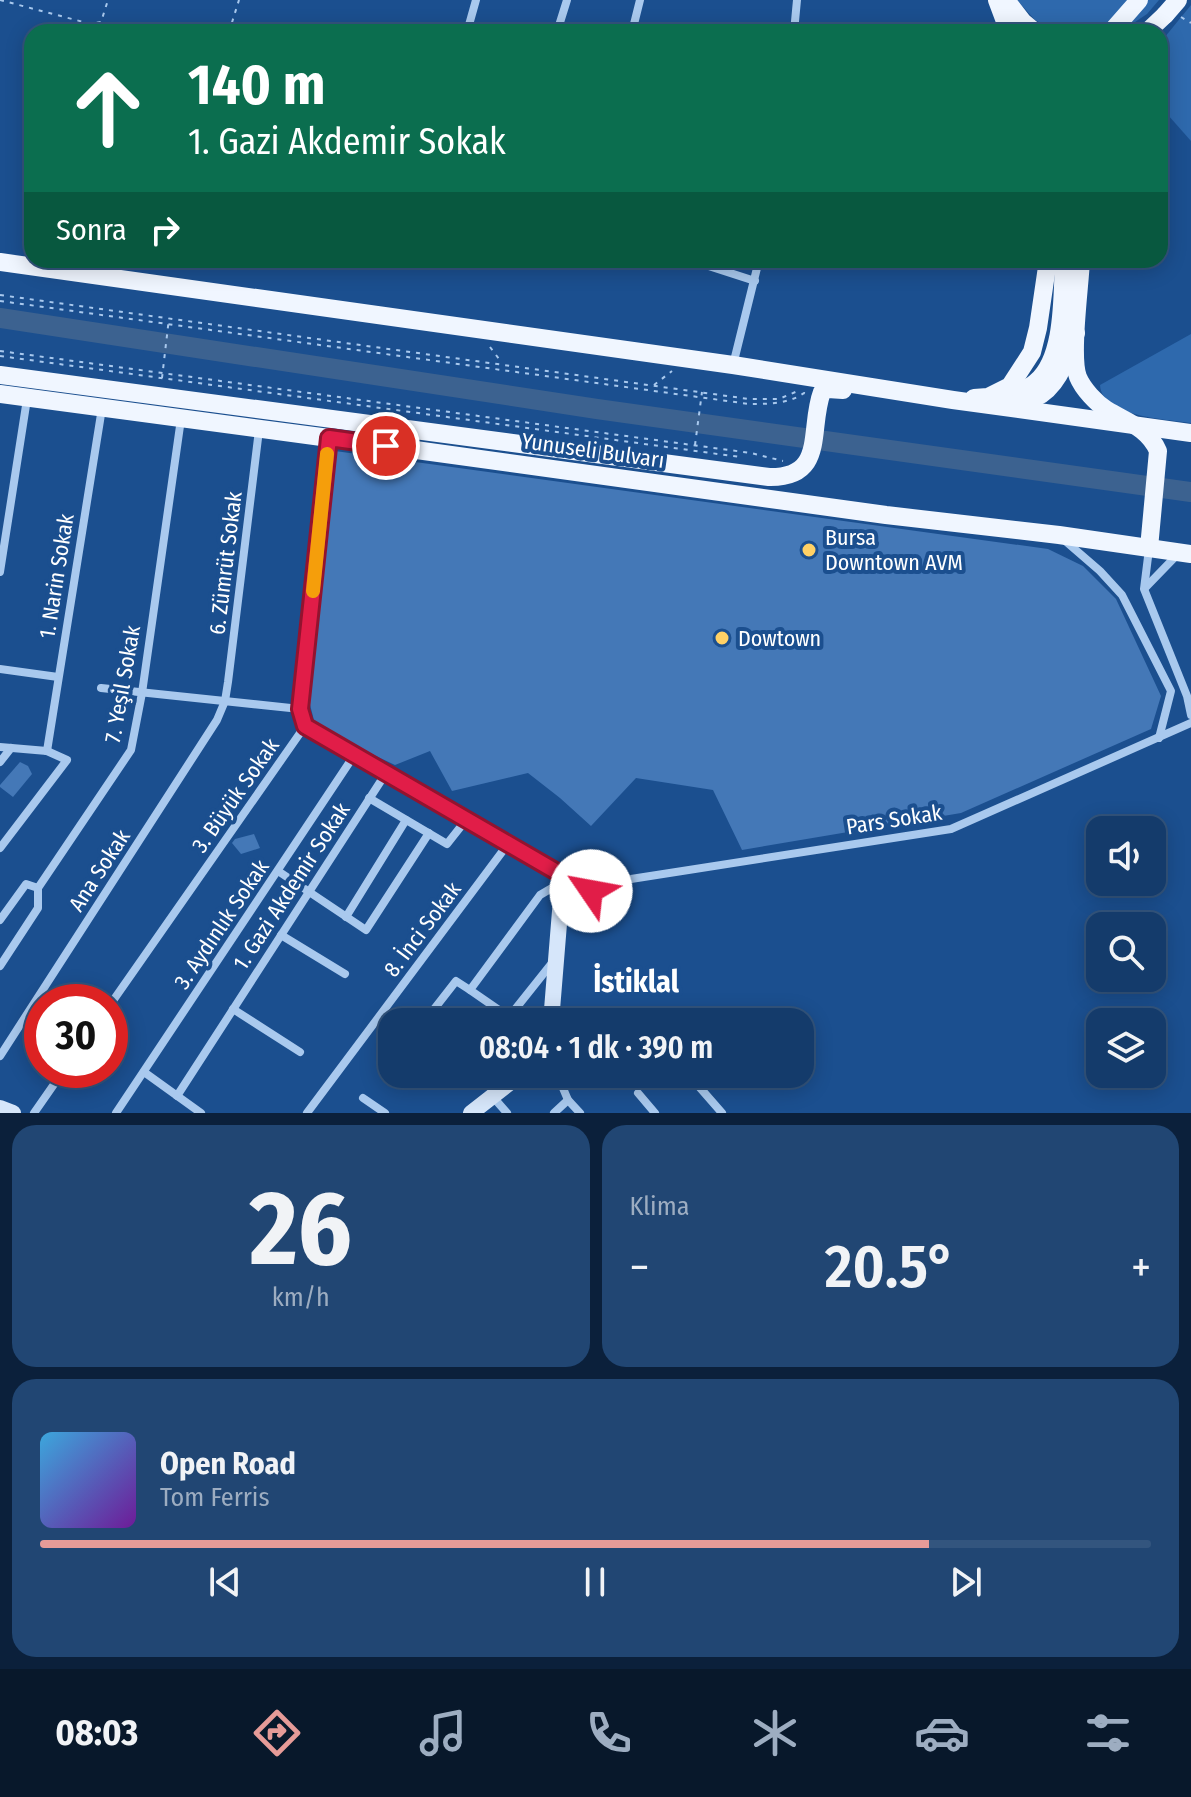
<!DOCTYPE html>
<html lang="tr">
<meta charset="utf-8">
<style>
body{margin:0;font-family:"Fira Sans Condensed",sans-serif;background:#214673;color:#f1f3f6;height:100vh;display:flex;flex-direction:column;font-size:30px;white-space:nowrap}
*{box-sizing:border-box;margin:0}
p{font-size:26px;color:#9dadc1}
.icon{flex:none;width:44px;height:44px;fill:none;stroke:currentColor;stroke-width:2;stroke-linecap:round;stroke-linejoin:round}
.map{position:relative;height:1113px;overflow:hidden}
.details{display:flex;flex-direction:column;gap:12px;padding:12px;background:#0b203b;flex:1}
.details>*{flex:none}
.hud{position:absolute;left:24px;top:24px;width:1144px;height:244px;border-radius:24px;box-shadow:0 4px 20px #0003,0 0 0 2px #33557e;background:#0b6e4f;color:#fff;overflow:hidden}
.controls{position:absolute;left:1086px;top:816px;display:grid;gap:16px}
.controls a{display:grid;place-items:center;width:80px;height:80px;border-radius:16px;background:#143b6b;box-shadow:0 4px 20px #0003,0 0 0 2px #33557e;font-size:40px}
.speed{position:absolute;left:24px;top:984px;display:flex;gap:16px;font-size:40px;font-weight:700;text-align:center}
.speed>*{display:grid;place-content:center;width:104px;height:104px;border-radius:50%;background:#143b6b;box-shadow:0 4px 20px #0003,0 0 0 2px #33557e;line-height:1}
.speed .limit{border:12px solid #d22;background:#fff;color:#111}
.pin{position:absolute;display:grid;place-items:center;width:68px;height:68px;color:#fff;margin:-34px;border:4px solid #fff;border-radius:50%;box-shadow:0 2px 8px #0007}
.me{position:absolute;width:88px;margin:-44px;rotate:303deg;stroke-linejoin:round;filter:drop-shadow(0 0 6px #0008)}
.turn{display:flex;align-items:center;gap:28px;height:168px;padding:0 32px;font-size:36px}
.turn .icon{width:104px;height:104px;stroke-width:2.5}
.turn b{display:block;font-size:56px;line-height:68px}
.then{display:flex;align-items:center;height:76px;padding:0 32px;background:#0003;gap:16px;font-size:30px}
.big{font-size:60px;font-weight:600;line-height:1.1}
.details .widget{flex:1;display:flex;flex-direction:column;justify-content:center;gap:12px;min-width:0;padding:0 28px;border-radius:24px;background:#214673}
.details .dial{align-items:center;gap:0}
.dial b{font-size:104px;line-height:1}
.song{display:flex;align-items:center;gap:24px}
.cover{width:96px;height:96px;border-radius:12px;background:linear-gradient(135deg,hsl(200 70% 55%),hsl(280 70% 35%))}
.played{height:8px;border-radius:4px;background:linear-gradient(90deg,#e69b98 80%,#33557e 80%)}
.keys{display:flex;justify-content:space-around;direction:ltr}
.heat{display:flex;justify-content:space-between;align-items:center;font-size:44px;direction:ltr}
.details .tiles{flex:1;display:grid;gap:12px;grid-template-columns:1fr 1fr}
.widget:last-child{grid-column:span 2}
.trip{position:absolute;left:378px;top:1008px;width:436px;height:80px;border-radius:24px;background:#143b6b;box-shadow:0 4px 20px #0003,0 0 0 2px #33557e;font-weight:600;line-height:80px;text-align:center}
.tab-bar{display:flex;height:128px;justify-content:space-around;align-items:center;background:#08182b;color:#9dadc1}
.tab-bar .icon{width:56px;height:56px}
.tab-bar .selected{color:#e69b98}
.tab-bar b{font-size:36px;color:#f1f3f6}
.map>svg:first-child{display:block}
.green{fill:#2e69ad}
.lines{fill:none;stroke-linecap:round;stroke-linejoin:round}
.river{stroke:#3c6290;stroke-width:20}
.building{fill:#4478b7}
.path{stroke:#a9c9ee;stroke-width:2;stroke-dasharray:4 6;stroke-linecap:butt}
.street{stroke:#a9c9ee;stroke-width:8}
.secondary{stroke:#d6e6fa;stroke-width:16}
.primary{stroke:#f0f6ff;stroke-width:18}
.primary-bridge{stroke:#f0f6ff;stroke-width:18}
.route-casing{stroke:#92132f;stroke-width:20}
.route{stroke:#e11d48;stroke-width:14}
.slow{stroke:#f59e0b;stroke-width:14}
.poi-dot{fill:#ffd166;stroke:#1b4f8f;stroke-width:3}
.labels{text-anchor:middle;stroke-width:8;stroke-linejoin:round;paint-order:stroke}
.street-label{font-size:22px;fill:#fff;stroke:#1b4f8f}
.poi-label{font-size:22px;fill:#fff;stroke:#1b4f8f;text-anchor:start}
.district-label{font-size:30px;font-weight:bold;fill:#fff;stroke:#1b4f8f}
</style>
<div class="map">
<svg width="1191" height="1113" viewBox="0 0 1191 1113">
<rect width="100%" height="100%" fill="#1b4f8f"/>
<g class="green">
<path d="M1017 0H1159L1147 14 1120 32H1058L1035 20Z"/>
<path d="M1191 5V141L1160 106V43Z"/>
<path d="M1191 334V423C1166 419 1102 417 1100 385Z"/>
</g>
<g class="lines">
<path class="river" d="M0 318 597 409 1191 492"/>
</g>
<g class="building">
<path d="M335 451 1048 549 1083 566 1116 599 1161 696 1151 729 961 813 742 850 713 790 636 778 591 826 560 798 528 773 452 791 430 751 395 765 344 741 315 724 308 697Z"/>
<path d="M20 762 28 766 32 774 13 797 0 787V785Z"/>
<path d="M254 834 260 848 241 854 232 843 235 839Z"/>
</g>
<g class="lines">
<g class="path">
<path d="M0 0 91 24 101 22 108 0"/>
<path d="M1181 17 1191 23"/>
<path d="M102 32 103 22"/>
<path d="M229 32 239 0"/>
<path d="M0 295 749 399H779L800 390"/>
<path d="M0 301 749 404C767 404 789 404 804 393L807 394"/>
<path d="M490 347 502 363"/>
<path d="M0 351 751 453 783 461"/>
<path d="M0 356 740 457"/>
<path d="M162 378 169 318"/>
<path d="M654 385 672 371"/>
<path d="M695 445 702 392"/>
</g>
<g class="street">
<path d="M467 32 476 0"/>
<path d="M557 32 567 0"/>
<path d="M632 32 640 0"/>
<path d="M794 32 797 0"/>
<path d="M690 260 755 281"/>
<path d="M733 365 759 260"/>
<path d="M1063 539 1100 571 1122 595 1171 691 1159 738"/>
<path d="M1149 549 1144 589 1187 696 1191 715"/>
<path d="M0 572 27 399"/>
<path d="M1145 588 1177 555"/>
<path d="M0 669 58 677"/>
<path d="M101 688 300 709"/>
<path d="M0 747 47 751 67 760 0 848"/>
<path d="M47 751 102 408"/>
<path d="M0 762 11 748"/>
<path d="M386 773 562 875"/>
<path d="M369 798 447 844 466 820"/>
<circle cx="574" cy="888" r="17"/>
<path d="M278 871 366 930 429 833"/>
<path d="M581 872 616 880 631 879 951 829 1191 723"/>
<path d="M588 899 600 890 622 882"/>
<path d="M346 917 406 820"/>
<path d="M0 920 26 884 38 888"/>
<path d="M281 935 345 974"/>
<path d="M552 963 509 1017 470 990 540 895 557 885"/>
<path d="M0 966 38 908V888L131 750 142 693 181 419"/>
<path d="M110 1005 305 726 300 709 329 438"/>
<path d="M233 1009 300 1052"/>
<path d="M424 1022 456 981 470 990"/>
<path d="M0 1056 217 720 225 701 228 682 259 430"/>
<path d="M144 1072 201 1113"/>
<path d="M483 1074 502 1088"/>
<path d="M557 1074 568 1100 580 1113"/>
<path d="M688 1074 722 1113"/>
<path d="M638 1093 655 1113"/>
<path d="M177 1096 386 773 305 726"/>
<path d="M493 1097 507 1113"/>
<path d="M363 1098 385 1113"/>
<path d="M34 1113 64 1070"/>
<path d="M116 1113 355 754"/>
<path d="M307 1113 508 844"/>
<path d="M554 1113 568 1100"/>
</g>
<g class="secondary">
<path d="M551 1022 561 899"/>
<path d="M0 1108 13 1113"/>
<path d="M471 1113 521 1074"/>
</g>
<g class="primary">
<path d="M997 0 1009 32"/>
<path d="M1006 0 1023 22 1035 32"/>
<path d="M1111 32 1139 0"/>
<path d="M1147 32 1165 15"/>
<path d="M1081 260C1080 285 1070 357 1078 377 1083 389 1096 403 1107 410 1127 422 1148 428 1158 451L1149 548"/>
<path d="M0 262 733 365 953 400 1191 433"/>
<path d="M0 375 769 477C827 478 808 429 822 392L828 389 843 390"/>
<path d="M0 394 329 438 886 515 1059 535 1191 554"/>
<path d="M1007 397C1017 393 1028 389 1036 382 1065 358 1062 296 1064 260"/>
<path d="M974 398 988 397 1010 386 1032 352 1038 328 1048 260"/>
<path d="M1010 405C1018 403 1028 401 1035 398 1060 386 1067 356 1076 333"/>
</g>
<path class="primary-bridge" d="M1165 15 1178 0"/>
</g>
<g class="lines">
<defs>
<path id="route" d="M386 446 329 438 300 709 305 726 562 875C576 866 590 873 591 891"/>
</defs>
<use href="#route" class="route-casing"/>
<use href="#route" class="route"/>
<path class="slow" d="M313 591 327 454"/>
</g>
<g class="poi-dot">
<circle cx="809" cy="550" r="8"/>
<circle cx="722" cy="638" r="8"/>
</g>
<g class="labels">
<g class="street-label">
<text transform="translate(593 450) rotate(8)" y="8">Yunuseli Bulvarı</text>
<text transform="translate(225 563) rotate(-83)" y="8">6. Zümrüt Sokak</text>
<text transform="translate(56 576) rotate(-81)" y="8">1. Narin Sokak</text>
<text transform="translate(122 684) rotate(-80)" y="8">7. Yeşil Sokak</text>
<text transform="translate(235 795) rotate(-55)" y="8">3. Büyük Sokak</text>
<text transform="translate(894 819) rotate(-9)" y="8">Pars Sokak</text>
<text transform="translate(99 870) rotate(-57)" y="8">Ana Sokak</text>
<text transform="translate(291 886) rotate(-57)" y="8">1. Gazi Akdemir Sokak</text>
<text transform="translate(221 924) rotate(-56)" y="8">3. Aydınlık Sokak</text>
<text transform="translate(422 929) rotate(-53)" y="8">8. İnci Sokak</text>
</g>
<g class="poi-label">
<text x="825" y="545">Bursa<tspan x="825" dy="25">Downtown AVM</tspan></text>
<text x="738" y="646">Dowtown</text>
</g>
<g class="district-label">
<text x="636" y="992">İstiklal</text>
</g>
</g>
</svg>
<div class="controls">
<a><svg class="icon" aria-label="sound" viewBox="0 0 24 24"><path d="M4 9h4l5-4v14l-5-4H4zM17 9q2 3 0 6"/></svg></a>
<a><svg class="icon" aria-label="search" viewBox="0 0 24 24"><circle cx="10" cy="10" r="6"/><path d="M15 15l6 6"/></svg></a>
<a><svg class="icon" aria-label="layers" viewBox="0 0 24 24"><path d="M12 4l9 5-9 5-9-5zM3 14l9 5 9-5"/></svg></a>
</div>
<div class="speed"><div class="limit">30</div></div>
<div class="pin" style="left:386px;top:446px;background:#d93025"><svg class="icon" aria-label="arrive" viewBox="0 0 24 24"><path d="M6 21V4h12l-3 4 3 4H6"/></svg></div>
<svg class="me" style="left:591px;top:891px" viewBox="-20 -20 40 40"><circle r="19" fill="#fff"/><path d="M0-13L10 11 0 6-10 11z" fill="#e11d48"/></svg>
<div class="trip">08:04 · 1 dk · 390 m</div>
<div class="hud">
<div class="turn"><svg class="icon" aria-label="ahead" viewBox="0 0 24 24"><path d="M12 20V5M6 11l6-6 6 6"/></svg><div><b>140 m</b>1. Gazi Akdemir Sokak</div></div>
<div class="then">Sonra<svg class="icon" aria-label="right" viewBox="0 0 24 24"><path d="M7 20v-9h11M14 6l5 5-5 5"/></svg></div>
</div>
</div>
<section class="details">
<div class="tiles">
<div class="widget dial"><b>26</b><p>km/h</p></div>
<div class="widget"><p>Klima</p>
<div class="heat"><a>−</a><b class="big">20.5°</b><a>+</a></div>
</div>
<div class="widget">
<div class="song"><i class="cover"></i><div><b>Open Road</b><p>Tom Ferris</p></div></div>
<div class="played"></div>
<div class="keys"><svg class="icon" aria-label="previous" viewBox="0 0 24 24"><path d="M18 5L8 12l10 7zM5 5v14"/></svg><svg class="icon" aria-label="pause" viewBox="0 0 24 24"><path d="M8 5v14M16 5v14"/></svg><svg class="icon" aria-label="next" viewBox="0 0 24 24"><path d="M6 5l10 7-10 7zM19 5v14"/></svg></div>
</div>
</div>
</section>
<nav class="tab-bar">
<b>08:03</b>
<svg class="icon selected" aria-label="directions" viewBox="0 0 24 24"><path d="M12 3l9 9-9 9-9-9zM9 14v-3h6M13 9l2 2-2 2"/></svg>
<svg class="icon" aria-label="music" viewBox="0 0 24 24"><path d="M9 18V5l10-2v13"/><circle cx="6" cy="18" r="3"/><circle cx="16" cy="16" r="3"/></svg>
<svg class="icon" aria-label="phone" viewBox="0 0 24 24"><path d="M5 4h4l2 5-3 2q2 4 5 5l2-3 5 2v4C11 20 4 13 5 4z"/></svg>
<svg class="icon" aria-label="climate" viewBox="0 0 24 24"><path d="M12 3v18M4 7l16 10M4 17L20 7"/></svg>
<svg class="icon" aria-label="car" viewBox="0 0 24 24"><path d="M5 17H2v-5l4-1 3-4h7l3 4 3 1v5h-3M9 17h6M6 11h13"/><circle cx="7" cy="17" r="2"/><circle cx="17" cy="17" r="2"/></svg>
<svg class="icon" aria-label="filters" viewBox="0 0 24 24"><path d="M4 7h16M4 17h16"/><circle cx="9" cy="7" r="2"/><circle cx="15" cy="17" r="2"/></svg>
</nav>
